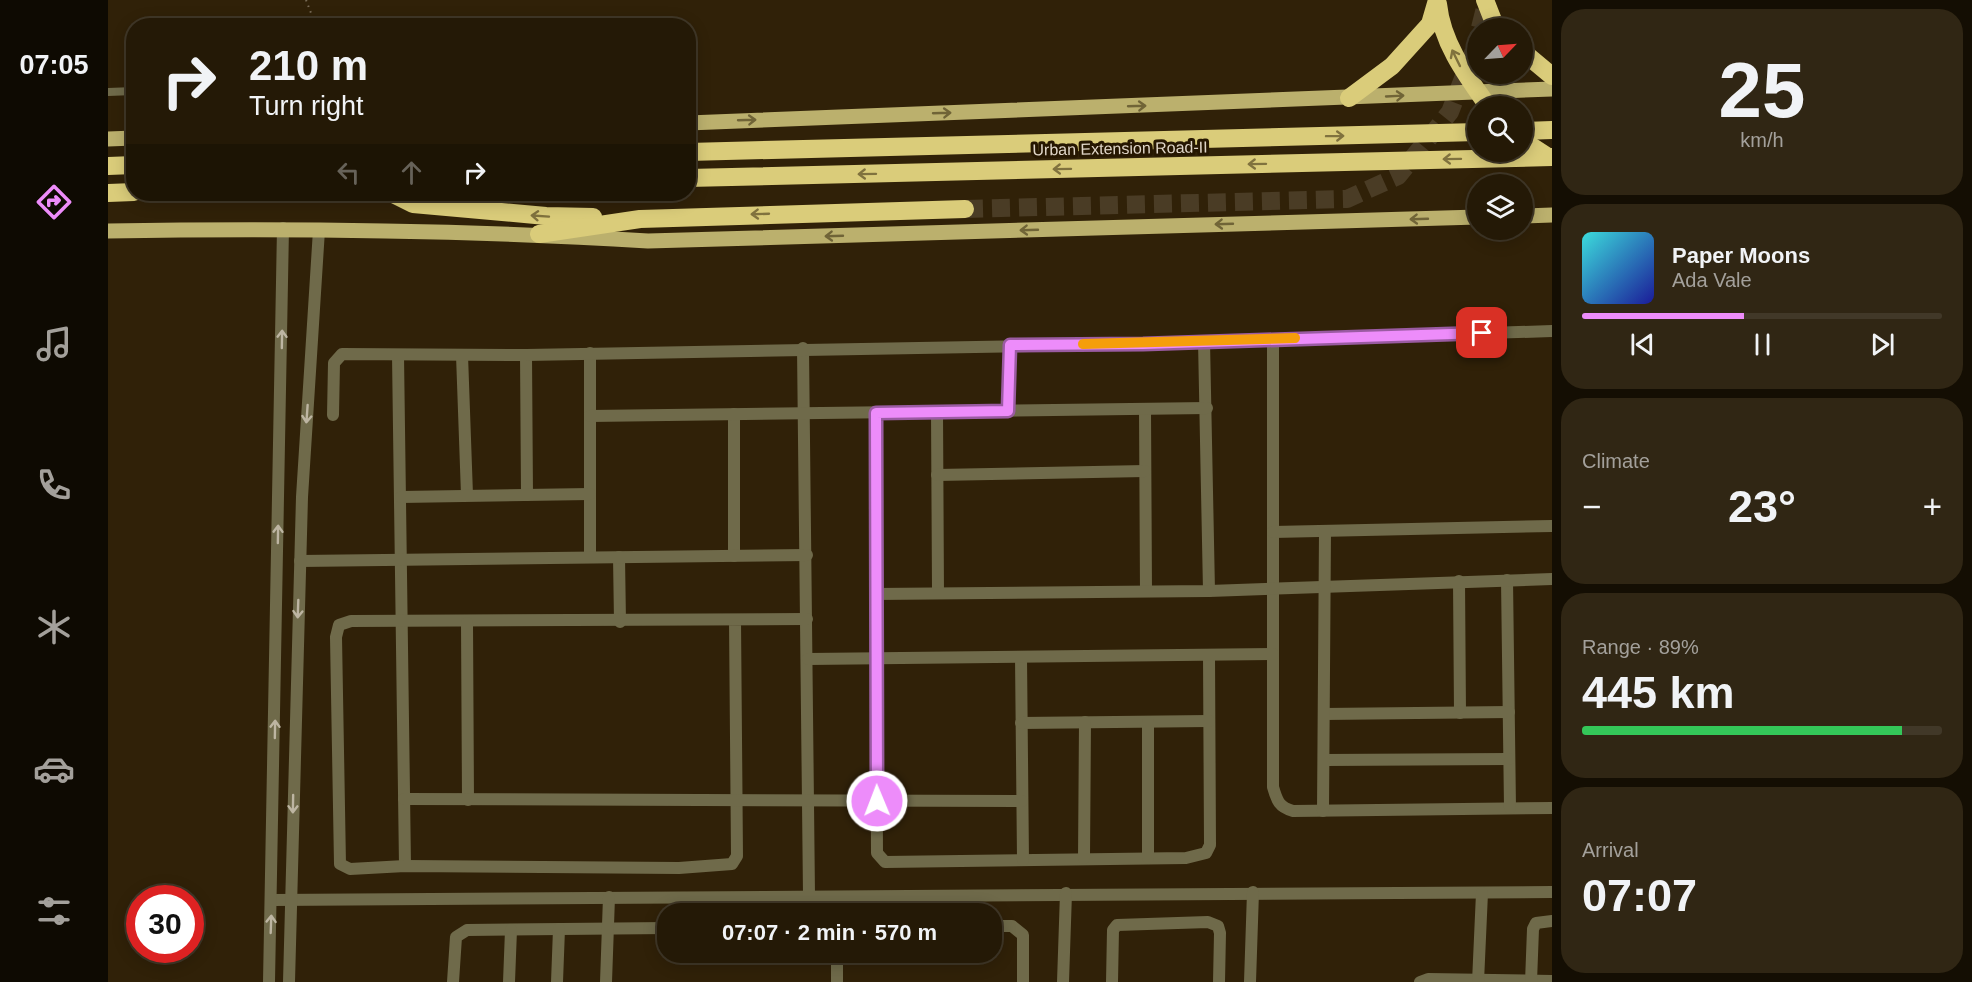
<!DOCTYPE html>
<meta charset="utf-8">
<style>
body{margin:0;font-family:Arial,sans-serif;background:#302614;color:#f1f3f6;height:100vh;display:flex;flex-direction:column;font-size:22px;white-space:nowrap}
*{box-sizing:border-box;margin:0}
p{font-size:20px;color:#a3a09b}
.icon{flex:none;width:33px;height:33px;fill:none;stroke:currentColor;stroke-width:2;stroke-linecap:round;stroke-linejoin:round}
.map{position:relative;flex:1;overflow:hidden}
.details{display:flex;flex-direction:column;gap:9px;padding:9px;background:#140e03;width:420px}
.details>*{flex:none}
.guide{position:absolute;left:18px;top:18px;width:570px;height:183px;border-radius:24px;box-shadow:0 3px 15px #0003,0 0 0 2px #413828;background:#241906;color:#f1f3f6;overflow:hidden}
.needle{width:39px;rotate:65deg}
.controls{position:absolute;left:1359px;top:18px;display:grid;gap:12px}
.controls a{display:grid;place-items:center;width:66px;height:66px;border-radius:50%;background:#241906;box-shadow:0 3px 15px #0003,0 0 0 2px #413828;font-size:30px}
.speed{position:absolute;left:18px;top:885px;display:flex;gap:12px;font-size:30px;font-weight:700;text-align:center}
.speed>*{display:grid;place-content:center;width:78px;height:78px;border-radius:50%;background:#241906;box-shadow:0 3px 15px #0003,0 0 0 2px #413828;line-height:1}
.speed .limit{border:9px solid #d22;background:#fff;color:#111}
.pin{position:absolute;display:grid;place-items:center;width:51px;height:51px;color:#fff;margin:-26px;border-radius:12px;box-shadow:0 3px 9px #0006}
.me{position:absolute;width:66px;margin:-33px;rotate:359deg;stroke-linejoin:round;filter:drop-shadow(0 0 4px #0008)}
.turn{display:flex;align-items:center;gap:21px;height:126px;padding:0 24px;font-size:27px}
.turn .icon{width:78px;height:78px;stroke-width:2.5}
.turn b{display:block;font-size:42px;line-height:51px}
.lanes{display:flex;align-items:center;height:57px;padding:0 24px;background:#0003;justify-content:center;gap:30px;direction:ltr}
.lanes .off{opacity:.35}
.big{font-size:45px;font-weight:800;line-height:1.1}
.details .tile{flex:1;display:flex;flex-direction:column;justify-content:center;gap:9px;min-width:0;padding:0 21px;border-radius:24px;background:#302614}
.details .dial{align-items:center;gap:0}
.dial b{font-size:78px;line-height:1}
.song{display:flex;align-items:center;gap:18px}
.cover{width:72px;height:72px;border-radius:9px;background:linear-gradient(135deg,hsl(180 70% 55%),hsl(240 70% 35%))}
.played{height:6px;border-radius:3px;background:linear-gradient(90deg,#ed8cfa 45%,#413828 45%)}
.keys{display:flex;justify-content:space-around;direction:ltr}
.heat{display:flex;justify-content:space-between;align-items:center;font-size:33px;direction:ltr}
.charge{height:9px;border-radius:4px;background:linear-gradient(90deg,#34c759 89%,#413828 0)}
.trip{position:absolute;left:549px;top:903px;width:345px;height:60px;border-radius:24px;background:#241906;box-shadow:0 3px 15px #0003,0 0 0 2px #413828;font-weight:800;line-height:60px;text-align:center}
main{display:flex;flex:1;min-height:0}
.dock{display:flex;flex-direction:column;width:108px;justify-content:space-around;align-items:center;background:#0e0a02;color:#a3a09b}
.dock .icon{width:42px;height:42px}
.dock .current{color:#ed8cfa}
.dock b{font-size:27px;color:#f1f3f6}
.map>svg:first-child{display:block}
.lines{fill:none;stroke-linecap:round;stroke-linejoin:round}
.highway-tunnel{stroke:#4a3c25;stroke-width:18;stroke-dasharray:18 9;stroke-linecap:butt}
.path{stroke:#786b57;stroke-width:2;stroke-dasharray:1.5 4.5;stroke-linecap:butt}
.lane{stroke:#6f6a4a;stroke-width:8}
.street{stroke:#6f6a4a;stroke-width:12}
.primary{stroke:#bbb06d;stroke-width:15}
.highway{stroke:#dacc7a;stroke-width:18}
.oneway{stroke:#80723e}
.oneway2{stroke:#706437}
.oneway3{stroke:#bdb5a2}
.route-casing{stroke:#9a5ba2;stroke-width:15}
.route{stroke:#ed8cfa;stroke-width:10}
.slow{stroke:#f59e0b;stroke-width:10}
.labels{text-anchor:middle;stroke-width:6;stroke-linejoin:round;paint-order:stroke}
.street-label{font-size:16px;fill:#dfd5c7;stroke:#261701}
</style>
<main>
<nav class="dock">
<b>07:05</b>
<svg class="icon current" aria-label="directions" viewBox="0 0 24 24"><path d="M12 3l9 9-9 9-9-9zM9 14v-3h6M13 9l2 2-2 2"/></svg>
<svg class="icon" aria-label="music" viewBox="0 0 24 24"><path d="M9 18V5l10-2v13"/><circle cx="6" cy="18" r="3"/><circle cx="16" cy="16" r="3"/></svg>
<svg class="icon" aria-label="phone" viewBox="0 0 24 24"><path d="M5 4h4l2 5-3 2q2 4 5 5l2-3 5 2v4C11 20 4 13 5 4z"/></svg>
<svg class="icon" aria-label="climate" viewBox="0 0 24 24"><path d="M12 3v18M4 7l16 10M4 17L20 7"/></svg>
<svg class="icon" aria-label="car" viewBox="0 0 24 24"><path d="M5 17H2v-5l4-1 3-4h7l3 4 3 1v5h-3M9 17h6M6 11h13"/><circle cx="7" cy="17" r="2"/><circle cx="17" cy="17" r="2"/></svg>
<svg class="icon" aria-label="filters" viewBox="0 0 24 24"><path d="M4 7h16M4 17h16"/><circle cx="9" cy="7" r="2"/><circle cx="15" cy="17" r="2"/></svg>
</nav>
<div class="map">
<svg width="1444" height="982" viewBox="0 0 1444 982">
<rect width="100%" height="100%" fill="#302108"/>
<g class="lines">
<g class="highway-tunnel">
<path d="M1372 28 1379 0"/>
<path d="M857 209 1239 199 1290 176 1342 112 1370 40"/>
</g>
<path class="path" d="M198 0 208 26"/>
<path class="lane" d="M0 92 26 91"/>
<g class="street">
<path d="M1165 339V787C1169 801 1171 807 1185 811L1444 808"/>
<path d="M1096 341 1101 591"/>
<path d="M695 348 701 895"/>
<path d="M482 353V557"/>
<path d="M290 355 297 866"/>
<path d="M354 355 359 495"/>
<path d="M418 355 419 495"/>
<path d="M1037 410 1038 591"/>
<path d="M900 411 902 345"/>
<path d="M829 412 830 592"/>
<path d="M767 413 769 853 777 862 1078 858 1098 853 1102 845 1101 655"/>
<path d="M626 414V556"/>
<path d="M225 415 226 363 234 354 418 355 1035 344 1444 331"/>
<path d="M482 416 1099 408"/>
<path d="M829 475 1037 471"/>
<path d="M293 497 482 494"/>
<path d="M1165 532 1444 526"/>
<path d="M511 557 512 622"/>
<path d="M192 561 699 555"/>
<path d="M1399 580 1402 808"/>
<path d="M1351 581 1352 713"/>
<path d="M767 594 1101 591 1444 579"/>
<path d="M627 620 629 856 624 864 571 868 297 866 242 869 232 864 228 637 231 625 243 621 699 619"/>
<path d="M359 623 360 800"/>
<path d="M913 657 915 860"/>
<path d="M700 659 1165 654"/>
<path d="M1216 714 1401 712"/>
<path d="M913 723 1101 721"/>
<path d="M1216 760 1401 759"/>
<path d="M296 799 914 801"/>
<path d="M1215 811 1217 531"/>
<path d="M976 858 977 722"/>
<path d="M1040 858V722"/>
<path d="M164 900 1444 892"/>
<path d="M884 926H904L915 935V982"/>
<path d="M161 982 175 228"/>
<path d="M181 982 194 497 211 230"/>
<path d="M345 982 348 937 359 930 560 928"/>
<path d="M401 982 403 930"/>
<path d="M449 982 451 929"/>
<path d="M498 982 501 897"/>
<path d="M729 982V952"/>
<path d="M955 982 958 893"/>
<path d="M1004 982 1005 930 1009 925 1100 922 1110 926 1112 933 1111 982"/>
<path d="M1142 982 1145 892"/>
<path d="M1312 982 1320 979 1444 981"/>
<path d="M1370 982 1374 893"/>
<path d="M1423 982 1425 929 1428 923 1444 921"/>
</g>
<g class="primary">
<path d="M580 123 1444 89"/>
<path d="M0 139 26 138"/>
<path d="M1414 216 1444 215"/>
<path d="M0 231C180 228 360 230 540 241L1370 217"/>
</g>
<g class="highway">
<path d="M1377 0 1388 28"/>
<path d="M1330 4C1334 43 1358 75 1380 106"/>
<path d="M1414 51 1444 76"/>
<path d="M1241 98 1284 66 1322 24 1329 0"/>
<path d="M1414 131 1444 130"/>
<path d="M1414 140 1440 157"/>
<path d="M580 152 1370 132"/>
<path d="M0 166 26 165"/>
<path d="M580 178 1444 157"/>
<path d="M0 193 26 192"/>
<path d="M285 194 305 204 438 216 485 217"/>
<path d="M431 234 532 219 857 209"/>
</g>
</g>
<defs><path id="oneway-shaft" d="M-6 0H5M1.5-3L5.5 0L1.5 3" fill="none" stroke-width="1.6" stroke-linecap="round" stroke-linejoin="round" transform="scale(1.5)"/></defs>
<g class="oneway">
<use href="#oneway-shaft" transform="translate(1348 58) rotate(-116)"/>
<use href="#oneway-shaft" transform="translate(1227 136) rotate(-1)"/>
<use href="#oneway-shaft" transform="translate(1344 159) rotate(179)"/>
<use href="#oneway-shaft" transform="translate(1149 164) rotate(179)"/>
<use href="#oneway-shaft" transform="translate(954 169) rotate(179)"/>
<use href="#oneway-shaft" transform="translate(759 174) rotate(179)"/>
<use href="#oneway-shaft" transform="translate(652 214) rotate(178)"/>
<use href="#oneway-shaft" transform="translate(432 216) rotate(-176)"/>
</g>
<g class="oneway2">
<use href="#oneway-shaft" transform="translate(1287 96) rotate(-3)"/>
<use href="#oneway-shaft" transform="translate(1029 106) rotate(-2)"/>
<use href="#oneway-shaft" transform="translate(834 113) rotate(-2)"/>
<use href="#oneway-shaft" transform="translate(639 120) rotate(-2)"/>
<use href="#oneway-shaft" transform="translate(1311 219) rotate(178)"/>
<use href="#oneway-shaft" transform="translate(1116 224) rotate(178)"/>
<use href="#oneway-shaft" transform="translate(921 230) rotate(178)"/>
<use href="#oneway-shaft" transform="translate(726 236) rotate(178)"/>
</g>
<g class="oneway3">
<use href="#oneway-shaft" transform="translate(174 339) rotate(-89)"/>
<use href="#oneway-shaft" transform="translate(199 414) rotate(94)"/>
<use href="#oneway-shaft" transform="translate(170 534) rotate(-89)"/>
<use href="#oneway-shaft" transform="translate(190 609) rotate(92)"/>
<use href="#oneway-shaft" transform="translate(167 729) rotate(-89)"/>
<use href="#oneway-shaft" transform="translate(185 804) rotate(91)"/>
<use href="#oneway-shaft" transform="translate(163 924) rotate(-88)"/>
</g>
<g class="lines">
<defs>
<path id="route" d="M769 801 768 413 900 411 902 345 1035 344 1374 333"/>
</defs>
<use href="#route" class="route-casing"/>
<use href="#route" class="route"/>
<path class="slow" d="M975 344 1187 338"/>
</g>
<g class="labels">
<g class="street-label">
<text transform="translate(1012 148) rotate(-1)" y="6">Urban Extension Road-II</text>
</g>
</g>
</svg>
<div class="controls">
<a><svg class="needle" viewBox="-14 -14 28 28"><path d="M0-13l5 13h-10z" fill="#e53935"/><path d="M0 13l5-13h-10z" fill="#a3a09b"/></svg></a>
<a><svg class="icon" aria-label="search" viewBox="0 0 24 24"><circle cx="10" cy="10" r="6"/><path d="M15 15l6 6"/></svg></a>
<a><svg class="icon" aria-label="layers" viewBox="0 0 24 24"><path d="M12 4l9 5-9 5-9-5zM3 14l9 5 9-5"/></svg></a>
</div>
<div class="speed"><div class="limit">30</div></div>
<div class="pin" style="left:1374px;top:333px;background:#d93025"><svg class="icon" aria-label="arrive" viewBox="0 0 24 24"><path d="M6 21V4h12l-3 4 3 4H6"/></svg></div>
<svg class="me" style="left:769px;top:801px" viewBox="-20 -20 40 40"><circle r="17" fill="#ed8cfa" stroke="#fff" stroke-width="3"/><path d="M0-11L8 9 0 5-8 9z" fill="#fff"/></svg>
<div class="trip">07:07 · 2 min · 570 m</div>
<div class="guide">
<div class="turn"><svg class="icon" aria-label="right" viewBox="0 0 24 24"><path d="M7 20v-9h11M14 6l5 5-5 5"/></svg><div><b>210 m</b>Turn right</div></div>
<div class="lanes"><svg class="icon off" aria-label="left" viewBox="0 0 24 24"><path d="M17 20v-9H6M10 6l-5 5 5 5"/></svg><svg class="icon off" aria-label="ahead" viewBox="0 0 24 24"><path d="M12 20V5M6 11l6-6 6 6"/></svg><svg class="icon" aria-label="right" viewBox="0 0 24 24"><path d="M7 20v-9h11M14 6l5 5-5 5"/></svg></div>
</div>
</div>
<section class="details">
<div class="tile dial"><b>25</b><p>km/h</p></div>
<div class="tile">
<div class="song"><i class="cover"></i><div><b>Paper Moons</b><p>Ada Vale</p></div></div>
<div class="played"></div>
<div class="keys"><svg class="icon" aria-label="previous" viewBox="0 0 24 24"><path d="M18 5L8 12l10 7zM5 5v14"/></svg><svg class="icon" aria-label="pause" viewBox="0 0 24 24"><path d="M8 5v14M16 5v14"/></svg><svg class="icon" aria-label="next" viewBox="0 0 24 24"><path d="M6 5l10 7-10 7zM19 5v14"/></svg></div>
</div>
<div class="tile"><p>Climate</p>
<div class="heat"><a>−</a><b class="big">23°</b><a>+</a></div>
</div>
<div class="tile"><p>Range · 89%</p><b class="big">445 km</b><div class="charge"></div></div>
<div class="tile"><p>Arrival</p><b class="big">07:07</b></div>
</section>
</main>
